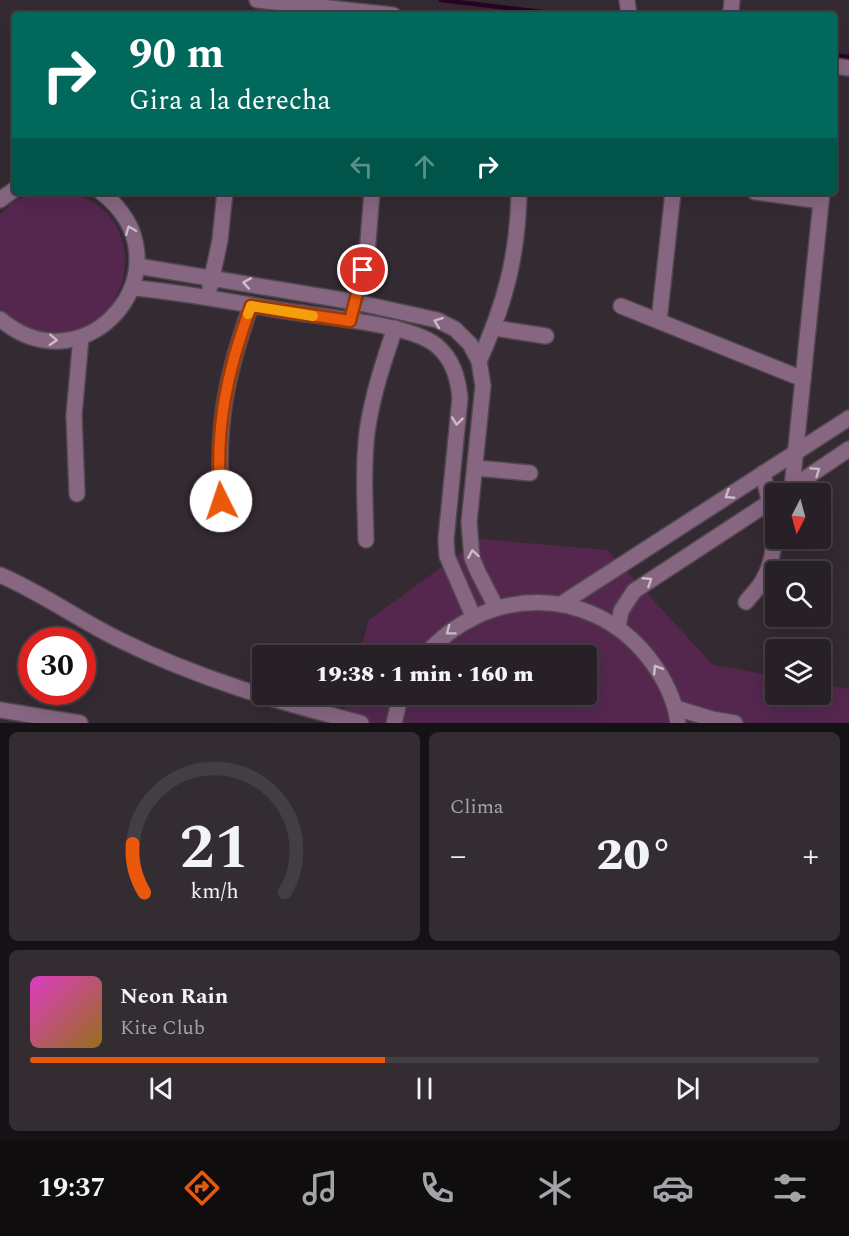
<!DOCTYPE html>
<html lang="es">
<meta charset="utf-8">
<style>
body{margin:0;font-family:Spectral,serif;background:#332d32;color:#f1f3f6;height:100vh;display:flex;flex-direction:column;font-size:22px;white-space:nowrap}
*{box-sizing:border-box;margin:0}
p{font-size:20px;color:#a4a3a7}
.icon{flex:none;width:33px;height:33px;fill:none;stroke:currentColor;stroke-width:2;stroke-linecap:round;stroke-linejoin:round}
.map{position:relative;height:723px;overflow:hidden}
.drawer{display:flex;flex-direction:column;gap:9px;padding:9px;background:#151215;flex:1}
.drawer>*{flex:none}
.hud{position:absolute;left:12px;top:12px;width:825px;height:183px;border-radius:6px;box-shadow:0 6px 24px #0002,0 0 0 2px #433e43;background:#00695c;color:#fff;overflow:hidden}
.needle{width:39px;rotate:186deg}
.controls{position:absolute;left:765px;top:483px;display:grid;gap:12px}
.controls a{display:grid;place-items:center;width:66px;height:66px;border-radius:6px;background:#272026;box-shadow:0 6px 24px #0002,0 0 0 2px #433e43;font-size:30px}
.speed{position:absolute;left:18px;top:627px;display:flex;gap:12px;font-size:30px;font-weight:700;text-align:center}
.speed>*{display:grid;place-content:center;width:78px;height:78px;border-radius:50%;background:#272026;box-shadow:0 6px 24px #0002,0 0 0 2px #433e43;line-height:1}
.speed .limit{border:9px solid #d22;background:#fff;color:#111}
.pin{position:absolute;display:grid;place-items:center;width:51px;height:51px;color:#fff;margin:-26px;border:3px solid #fff;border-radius:50%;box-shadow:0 2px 6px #0007}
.me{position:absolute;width:66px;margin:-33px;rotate:356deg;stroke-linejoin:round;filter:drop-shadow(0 0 4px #0008)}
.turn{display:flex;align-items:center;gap:21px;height:126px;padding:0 18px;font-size:27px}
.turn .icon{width:78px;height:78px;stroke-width:2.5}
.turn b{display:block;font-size:42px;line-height:51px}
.lanes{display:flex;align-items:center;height:57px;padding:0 18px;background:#0003;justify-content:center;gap:30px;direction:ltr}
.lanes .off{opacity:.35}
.big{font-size:45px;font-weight:800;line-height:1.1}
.drawer .card{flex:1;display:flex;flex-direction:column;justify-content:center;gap:9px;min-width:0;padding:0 21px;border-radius:9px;background:#332d32}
.drawer .dial{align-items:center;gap:0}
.dial svg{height:156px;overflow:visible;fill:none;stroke:#433e43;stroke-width:7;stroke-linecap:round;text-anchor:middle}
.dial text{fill:#f1f3f6;stroke:none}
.song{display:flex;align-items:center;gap:18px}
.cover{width:72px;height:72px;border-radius:9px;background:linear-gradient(135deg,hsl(310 70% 55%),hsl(40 70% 35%))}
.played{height:6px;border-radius:3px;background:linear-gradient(90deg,#ea580c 45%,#433e43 45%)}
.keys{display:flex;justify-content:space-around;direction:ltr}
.heat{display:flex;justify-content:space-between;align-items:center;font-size:33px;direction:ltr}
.drawer .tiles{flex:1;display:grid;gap:9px;grid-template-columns:1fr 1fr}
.card:last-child{grid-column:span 2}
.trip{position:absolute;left:252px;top:645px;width:345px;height:60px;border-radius:6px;background:#272026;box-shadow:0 6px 24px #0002,0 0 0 2px #433e43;font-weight:800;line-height:60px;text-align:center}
.tabs{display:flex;height:96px;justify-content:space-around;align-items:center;background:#100d0f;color:#a4a3a7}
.tabs .icon{width:42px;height:42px}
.tabs .current{color:#ea580c}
.tabs b{font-size:27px;color:#f1f3f6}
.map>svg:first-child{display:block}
.green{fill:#55274f}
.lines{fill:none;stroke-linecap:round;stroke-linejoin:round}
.stream{stroke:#270424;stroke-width:4.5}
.minor-casing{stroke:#51474f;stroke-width:18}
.minor{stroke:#876681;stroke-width:15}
.oneway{stroke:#cbbcc8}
.route-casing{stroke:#983908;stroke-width:15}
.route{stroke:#ea580c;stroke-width:10}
.slow{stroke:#f59e0b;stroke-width:10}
</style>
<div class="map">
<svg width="849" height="723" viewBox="0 0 849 723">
<rect width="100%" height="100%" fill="#342a32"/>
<g class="green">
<path d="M37 192C163 181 143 348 44 332 27 329 13 322 0 310V214L13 202Z"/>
<path d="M480 539 607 550 713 665 775 676 776 694H820L821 684 849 689V723H340L348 695 586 694V656L359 655 369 620Z"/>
</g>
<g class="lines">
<g class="stream">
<path d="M441 0 567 15"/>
<path d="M834 55 849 57"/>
</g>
<defs>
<g id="minor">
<path d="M257 0 393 15"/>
<path d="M627 0 629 15"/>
<path d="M731 10 732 0"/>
<path d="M834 66 849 68"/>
<path d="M755 192 821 201"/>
<path d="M0 200 15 189"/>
<path d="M137 266 355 302 437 320 455 329 470 344 479 361 483 386 469 522 472 558 478 572 496 607"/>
<path d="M210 287 220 240 225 192"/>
<path d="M133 288C185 292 235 303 286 311 323 317 410 324 436 345 453 359 458 378 460 398L446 539 447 556 473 616"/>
<path d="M621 306 803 379"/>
<path d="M353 310 367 254 372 192"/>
<path d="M0 319C88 393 194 264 101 192"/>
<path d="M659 321 673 192"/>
<path d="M494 328 546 336"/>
<path d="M479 361C505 304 518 255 519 192"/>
<path d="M476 468 530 473"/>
<path d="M792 487 822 192"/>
<path d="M788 490 849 449"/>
<path d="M77 494 74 415 81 337"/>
<path d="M223 523C215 439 222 385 251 306"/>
<path d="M366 540C365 504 363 468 367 432 372 397 383 363 395 328"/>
<path d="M0 575C42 593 79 620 120 640 197 678 278 702 361 723"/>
<path d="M746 602C751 595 759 588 763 580 783 546 770 507 763 473"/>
<path d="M561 604 849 418"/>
<path d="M618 628 621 611 634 591 776 498"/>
<path d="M424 656C485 586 589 583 648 657 663 676 675 699 678 723"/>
<path d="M676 708 712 719 735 723"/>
<path d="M0 710 80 723"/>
<path d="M394 723 401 694"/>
</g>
</defs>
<use href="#minor" class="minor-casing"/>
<use href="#minor" class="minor"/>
</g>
<defs><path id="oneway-chevron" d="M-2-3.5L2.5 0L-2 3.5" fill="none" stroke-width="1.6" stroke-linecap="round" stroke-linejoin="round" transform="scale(1.5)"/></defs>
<g class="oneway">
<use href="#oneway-chevron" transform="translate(130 230) rotate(-112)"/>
<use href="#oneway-chevron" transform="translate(247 283) rotate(-170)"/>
<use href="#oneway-chevron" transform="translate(438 322) rotate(-160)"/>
<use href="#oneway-chevron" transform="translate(53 340) rotate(3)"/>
<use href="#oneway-chevron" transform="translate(457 421) rotate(96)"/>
<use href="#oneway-chevron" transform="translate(816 471) rotate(-34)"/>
<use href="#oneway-chevron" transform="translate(729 495) rotate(147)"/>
<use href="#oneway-chevron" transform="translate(473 554) rotate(-100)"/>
<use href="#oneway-chevron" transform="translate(648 581) rotate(-33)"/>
<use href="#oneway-chevron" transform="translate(450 631) rotate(143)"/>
<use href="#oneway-chevron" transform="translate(657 669) rotate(-122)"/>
</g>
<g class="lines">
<defs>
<path id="route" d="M221 501C214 431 227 371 251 306L350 321 363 270"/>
</defs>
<use href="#route" class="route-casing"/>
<use href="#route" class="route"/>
<path class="slow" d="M248 314 251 306 313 316"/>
</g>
</svg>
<div class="controls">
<a><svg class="needle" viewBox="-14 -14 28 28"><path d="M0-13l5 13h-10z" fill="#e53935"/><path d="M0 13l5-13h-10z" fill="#a4a3a7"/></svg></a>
<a><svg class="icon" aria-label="search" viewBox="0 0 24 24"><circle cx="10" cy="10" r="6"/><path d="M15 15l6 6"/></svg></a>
<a><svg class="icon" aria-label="layers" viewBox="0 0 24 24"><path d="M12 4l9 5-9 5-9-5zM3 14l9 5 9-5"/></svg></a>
</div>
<div class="speed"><div class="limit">30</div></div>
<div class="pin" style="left:363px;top:270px;background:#d93025"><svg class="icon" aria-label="arrive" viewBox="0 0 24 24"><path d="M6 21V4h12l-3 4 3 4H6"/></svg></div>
<svg class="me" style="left:221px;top:501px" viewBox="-20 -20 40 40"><circle r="19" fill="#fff"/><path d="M0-13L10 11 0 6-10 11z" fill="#ea580c"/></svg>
<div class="trip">19:38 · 1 min · 160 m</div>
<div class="hud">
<div class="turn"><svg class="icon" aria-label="right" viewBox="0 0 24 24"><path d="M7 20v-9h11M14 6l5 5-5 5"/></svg><div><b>90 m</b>Gira a la derecha</div></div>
<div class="lanes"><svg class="icon off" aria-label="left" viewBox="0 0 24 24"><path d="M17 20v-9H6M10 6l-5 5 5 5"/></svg><svg class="icon off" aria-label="ahead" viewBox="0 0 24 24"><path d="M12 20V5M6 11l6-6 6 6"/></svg><svg class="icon" aria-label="right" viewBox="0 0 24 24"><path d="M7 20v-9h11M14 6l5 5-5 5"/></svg></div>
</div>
</div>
<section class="drawer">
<div class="tiles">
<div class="card dial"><svg viewBox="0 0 100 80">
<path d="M14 69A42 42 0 1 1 86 69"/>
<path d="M14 69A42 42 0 0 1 8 44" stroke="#ea580c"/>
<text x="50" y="56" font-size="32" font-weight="700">21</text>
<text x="50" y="72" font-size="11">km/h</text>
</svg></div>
<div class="card"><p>Clima</p>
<div class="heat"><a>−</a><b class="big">20°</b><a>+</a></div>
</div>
<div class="card">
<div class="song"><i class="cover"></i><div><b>Neon Rain</b><p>Kite Club</p></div></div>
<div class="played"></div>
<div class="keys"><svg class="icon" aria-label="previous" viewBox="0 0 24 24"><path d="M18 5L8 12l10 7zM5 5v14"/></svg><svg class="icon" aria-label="pause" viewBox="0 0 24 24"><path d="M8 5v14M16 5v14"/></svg><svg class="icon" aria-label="next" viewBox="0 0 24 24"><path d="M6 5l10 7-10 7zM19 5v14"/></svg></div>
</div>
</div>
</section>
<nav class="tabs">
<b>19:37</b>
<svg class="icon current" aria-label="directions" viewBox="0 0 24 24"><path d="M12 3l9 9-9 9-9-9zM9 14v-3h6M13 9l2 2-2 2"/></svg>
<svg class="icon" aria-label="music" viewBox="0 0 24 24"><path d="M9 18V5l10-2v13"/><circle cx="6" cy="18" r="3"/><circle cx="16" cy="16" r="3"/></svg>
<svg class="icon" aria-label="phone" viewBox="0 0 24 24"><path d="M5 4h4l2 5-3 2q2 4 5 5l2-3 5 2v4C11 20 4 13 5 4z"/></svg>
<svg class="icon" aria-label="climate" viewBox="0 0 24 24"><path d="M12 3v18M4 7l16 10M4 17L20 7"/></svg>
<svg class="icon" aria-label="car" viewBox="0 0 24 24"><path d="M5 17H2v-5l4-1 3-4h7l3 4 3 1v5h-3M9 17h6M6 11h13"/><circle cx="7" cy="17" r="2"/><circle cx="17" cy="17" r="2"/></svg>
<svg class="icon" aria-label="filters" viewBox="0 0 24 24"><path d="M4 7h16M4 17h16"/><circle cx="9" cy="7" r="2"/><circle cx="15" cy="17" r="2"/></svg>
</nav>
